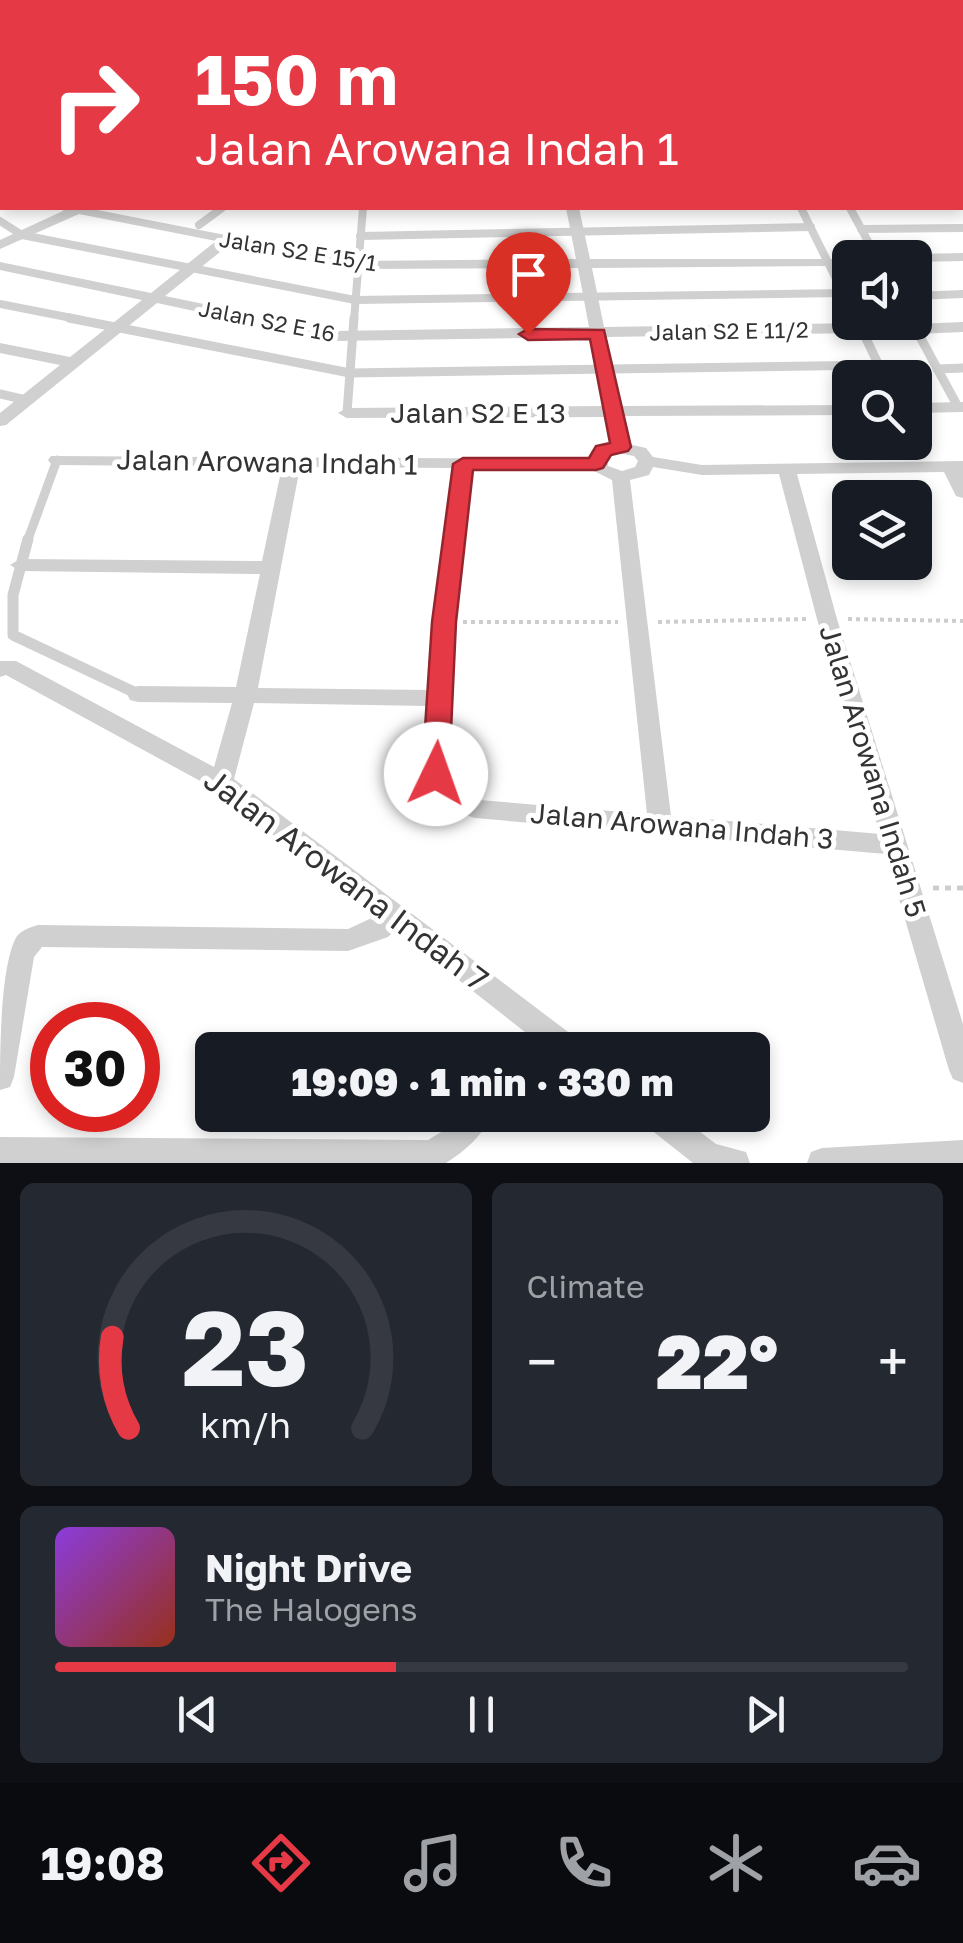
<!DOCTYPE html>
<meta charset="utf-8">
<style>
body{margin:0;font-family:"Golos Text",sans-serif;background:#242831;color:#f1f3f6;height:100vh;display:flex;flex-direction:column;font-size:38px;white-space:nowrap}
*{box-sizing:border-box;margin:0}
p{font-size:32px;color:#9ea1a6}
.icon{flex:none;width:55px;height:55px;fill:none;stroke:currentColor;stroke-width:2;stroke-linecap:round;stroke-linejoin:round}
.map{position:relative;height:1163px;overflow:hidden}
.side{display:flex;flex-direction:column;gap:20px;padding:20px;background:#0d0f14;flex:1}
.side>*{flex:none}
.top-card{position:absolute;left:0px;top:0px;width:965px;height:210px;box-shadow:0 5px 15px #0003;background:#e63946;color:#fff;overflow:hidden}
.fabs{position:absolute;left:832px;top:240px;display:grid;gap:20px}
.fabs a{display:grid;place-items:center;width:100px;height:100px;border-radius:15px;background:#171b24;box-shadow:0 5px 15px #0003;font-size:50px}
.speed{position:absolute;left:30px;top:1002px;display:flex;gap:20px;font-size:50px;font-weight:700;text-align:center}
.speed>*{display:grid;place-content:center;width:130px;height:130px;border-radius:50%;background:#171b24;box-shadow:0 5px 15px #0003;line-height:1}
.speed .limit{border:15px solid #d22;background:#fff;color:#111}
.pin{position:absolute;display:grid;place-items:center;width:85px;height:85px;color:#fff;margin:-102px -42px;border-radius:50% 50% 50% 0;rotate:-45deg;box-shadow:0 0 10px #0007}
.pin .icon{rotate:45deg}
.me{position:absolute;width:110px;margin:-55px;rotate:3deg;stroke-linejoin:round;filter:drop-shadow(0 0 8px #0008)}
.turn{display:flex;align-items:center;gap:35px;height:210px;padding:0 30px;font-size:45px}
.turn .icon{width:130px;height:130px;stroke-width:2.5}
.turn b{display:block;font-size:70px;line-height:85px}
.big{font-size:75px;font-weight:800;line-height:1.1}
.side .widget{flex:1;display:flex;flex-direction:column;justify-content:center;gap:15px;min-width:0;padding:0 35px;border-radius:15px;background:#242831}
.side .dial{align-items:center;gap:0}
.dial svg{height:260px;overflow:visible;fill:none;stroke:#363941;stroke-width:7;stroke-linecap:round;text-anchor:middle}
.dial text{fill:#f1f3f6;stroke:none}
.song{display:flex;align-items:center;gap:30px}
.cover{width:120px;height:120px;border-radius:15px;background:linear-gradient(135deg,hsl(270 70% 55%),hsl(10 70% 35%))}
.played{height:10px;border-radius:5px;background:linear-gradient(90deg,#e63946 40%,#363941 40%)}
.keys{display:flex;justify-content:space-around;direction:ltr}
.heat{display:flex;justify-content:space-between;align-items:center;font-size:55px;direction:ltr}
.side .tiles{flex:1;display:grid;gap:20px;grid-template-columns:1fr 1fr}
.widget:last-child{grid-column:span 2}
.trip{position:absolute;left:195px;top:1032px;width:575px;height:100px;border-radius:15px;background:#171b24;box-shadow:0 5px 15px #0003;font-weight:800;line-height:100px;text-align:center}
.tab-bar{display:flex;height:160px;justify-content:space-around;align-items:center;background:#090b0e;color:#9ea1a6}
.tab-bar .icon{width:70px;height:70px}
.tab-bar .current{color:#e63946}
.tab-bar b{font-size:45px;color:#f1f3f6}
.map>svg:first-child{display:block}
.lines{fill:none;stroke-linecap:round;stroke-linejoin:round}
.path-far1{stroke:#cdcdcd;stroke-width:4;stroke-dasharray:4 4;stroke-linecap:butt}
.path{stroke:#cdcdcd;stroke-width:5;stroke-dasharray:6 6;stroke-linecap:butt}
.lane-far3{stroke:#d0d0d0;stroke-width:5}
.lane-far2{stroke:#d0d0d0;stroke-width:8}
.lane-far1{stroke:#d0d0d0;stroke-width:9}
.lane{stroke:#d0d0d0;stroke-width:11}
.street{fill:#d0d0d0;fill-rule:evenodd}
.secondary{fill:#bdbdbd;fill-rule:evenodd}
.primary{fill:#ababab;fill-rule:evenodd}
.route{fill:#e63946;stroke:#96252e;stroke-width:2.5}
.labels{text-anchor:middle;stroke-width:10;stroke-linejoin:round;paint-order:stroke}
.far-street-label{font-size:22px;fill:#333;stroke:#fff}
.street-label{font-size:28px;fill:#333;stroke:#fff}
.near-street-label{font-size:32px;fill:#333;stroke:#fff}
</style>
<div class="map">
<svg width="963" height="1163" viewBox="0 0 963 1163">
<rect width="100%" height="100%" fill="#fff"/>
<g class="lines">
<g class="path-far1">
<path d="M848 619 963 621"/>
<path d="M463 622H618"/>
<path d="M658 622 808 619"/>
</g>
<path class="path" d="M933 888H963"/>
<g class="lane-far3">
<path d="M422 0 429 2"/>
<path d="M101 2 111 0"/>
<path d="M950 2 956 0"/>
<path d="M0 3 9 0"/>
</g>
<g class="lane-far2">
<path d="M801 208 850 307"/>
<path d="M850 208 877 258"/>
<path d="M0 221 22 235 355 300 843 293"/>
<path d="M199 225 222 208"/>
<path d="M861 229 963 228"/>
<path d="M360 236 811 227"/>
<path d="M915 296 963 294"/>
<path d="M0 304 82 320"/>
<path d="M354 320 363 208"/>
</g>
<g class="lane-far1">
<path d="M69 318 350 373 878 365"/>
<path d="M858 322 885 378"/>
<path d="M912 322 958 407"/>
<path d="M937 369 963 368"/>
<path d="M0 394 26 400"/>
<path d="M347 413 354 318"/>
<path d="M27 542 57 460"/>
</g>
<path class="lane" d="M28 539 13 595V635L138 694"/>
<g class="street">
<path d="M58 0H76L77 2H61Z"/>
<path d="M315 0H331L332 2H318Z"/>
<path d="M492 0H508L509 2H495Z"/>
<path d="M901 0H919L920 2H904Z"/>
<path d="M0 27 2 28V34H0Z"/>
<rect x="0" y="77" width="2" height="8"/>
<path d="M962 132 963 133V141H962Z"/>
<path d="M0 164 2 165V173L0 172Z"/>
<rect x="962" y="166" width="1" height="8"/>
<rect x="962" y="197" width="1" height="8"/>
<path d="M62 208H87L358 261 576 259 566 208H579L590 259H833V265L828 266 592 268 604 327 860 323 868 328 860 333 606 337 620 406 850 405V415L623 416 628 444 646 448 653 457 702 465 963 461V498L956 496 944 472 797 474 837 619 963 1024V1083L953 1079 949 1070 886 854 475 818C411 798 424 760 428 706L254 703 234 779 580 1041 584 1050H548L395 930 388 937 348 951 42 947 34 957 14 1077 10 1087 0 1090C0 1054 0 964 17 936 22 930 31 927 38 925L348 929 376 916 213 788 6 675 0 677V661H16L214 767 232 703 138 702 130 700 127 694 130 688 138 686 236 687 260 574 20 571 10 565 20 559 262 561 282 467 57 465 51 464 48 460 51 456 589 459 592 450 610 443 605 417 347 418 338 413 347 408 604 406 590 337 335 341 157 303 6 425 0 426V413L60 365 0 353V343L70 357 142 300 0 270V262L151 293 216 241 79 214 0 249V240L63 211ZM230 244 358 269 578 268 589 327 335 331 165 296ZM618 453 634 456 638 461 635 467 622 471 608 466 607 457ZM300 467 453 468 434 622 429 690 258 688ZM653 467 702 475 779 474 817 619 880 834 671 816 630 480 649 475ZM471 468 590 469 612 480 647 814 479 800 454 786 447 773 454 622Z"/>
<path d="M963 253V261L915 262V258H908L915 254Z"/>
<path d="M963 322V332L915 334 907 329 915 324Z"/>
<path d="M963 402V412L915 413V403Z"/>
<path d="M458 1115H492C482 1136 465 1151 446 1163H0V1137L428 1140 443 1131Z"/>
<path d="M640 1115H678L716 1144 746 1152 750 1163H693L645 1125Z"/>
<path d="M963 1140V1163H807L811 1152 822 1148Z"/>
</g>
<g class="secondary">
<path d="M876 0H897L899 2H878Z"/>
<rect x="962" y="19" width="1" height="8"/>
<path d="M0 56 2 57V68L0 67Z"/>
<rect x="962" y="181" width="1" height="10"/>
</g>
<g class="primary">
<path d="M607 0H634L635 2H608Z"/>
<path d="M646 0H672L673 2H647Z"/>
<rect x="962" y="40" width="1" height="10"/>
</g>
</g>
<path class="route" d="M604 330 631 447 628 451 611 455 603 468 596 470H473L456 622 449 774 445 781H426L422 774 432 622 453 464 463 458H589L596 446 610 443 590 339 528 340 519 334 528 329Z"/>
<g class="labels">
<g class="far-street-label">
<text transform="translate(298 251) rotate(9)" y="8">Jalan S2 E 15/1</text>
<text transform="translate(267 321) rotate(11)" y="8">Jalan S2 E 16</text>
<text transform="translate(729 331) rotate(-1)" y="8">Jalan S2 E 11/2</text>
</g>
<g class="street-label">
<text x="478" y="423">Jalan S2 E 13</text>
<text transform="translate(267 462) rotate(1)" y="10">Jalan Arowana Indah 1</text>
<text transform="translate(873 771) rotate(73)" y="10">Jalan Arowana Indah 5</text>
<text transform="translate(682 826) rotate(5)" y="10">Jalan Arowana Indah 3</text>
</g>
<g class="near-street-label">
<text transform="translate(346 880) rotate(37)" y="11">Jalan Arowana Indah 7</text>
</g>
</g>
</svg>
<div class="fabs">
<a><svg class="icon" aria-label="sound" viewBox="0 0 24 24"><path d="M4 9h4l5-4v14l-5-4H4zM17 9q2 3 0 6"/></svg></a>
<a><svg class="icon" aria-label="search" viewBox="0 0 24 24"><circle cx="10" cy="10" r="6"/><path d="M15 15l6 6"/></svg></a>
<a><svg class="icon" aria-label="layers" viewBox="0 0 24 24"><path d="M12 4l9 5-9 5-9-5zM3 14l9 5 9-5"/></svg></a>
</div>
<div class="speed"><div class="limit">30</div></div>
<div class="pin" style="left:528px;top:334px;background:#d93025"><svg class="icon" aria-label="arrive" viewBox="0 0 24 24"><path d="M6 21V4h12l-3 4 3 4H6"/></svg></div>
<svg class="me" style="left:436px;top:774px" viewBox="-20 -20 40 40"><circle r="19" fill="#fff"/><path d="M0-13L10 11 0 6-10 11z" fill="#e63946"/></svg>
<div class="trip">19:09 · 1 min · 330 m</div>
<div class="top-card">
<div class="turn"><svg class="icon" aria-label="right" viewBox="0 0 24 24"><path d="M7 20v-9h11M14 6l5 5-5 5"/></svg><div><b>150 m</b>Jalan Arowana Indah 1</div></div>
</div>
</div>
<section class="side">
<div class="tiles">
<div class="widget dial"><svg viewBox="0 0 100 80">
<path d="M14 69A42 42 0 1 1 86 69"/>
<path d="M14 69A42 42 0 0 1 9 41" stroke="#e63946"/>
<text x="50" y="56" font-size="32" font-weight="700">23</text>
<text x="50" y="72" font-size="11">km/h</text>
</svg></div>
<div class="widget"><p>Climate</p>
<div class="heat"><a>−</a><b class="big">22°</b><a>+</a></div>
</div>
<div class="widget">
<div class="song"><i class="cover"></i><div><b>Night Drive</b><p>The Halogens</p></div></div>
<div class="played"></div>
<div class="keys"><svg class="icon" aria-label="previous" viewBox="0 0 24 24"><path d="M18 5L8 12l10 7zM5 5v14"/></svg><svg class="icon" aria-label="pause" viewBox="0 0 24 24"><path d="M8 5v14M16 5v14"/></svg><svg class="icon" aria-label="next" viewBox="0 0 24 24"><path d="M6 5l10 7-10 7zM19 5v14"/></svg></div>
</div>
</div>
</section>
<nav class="tab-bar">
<b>19:08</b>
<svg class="icon current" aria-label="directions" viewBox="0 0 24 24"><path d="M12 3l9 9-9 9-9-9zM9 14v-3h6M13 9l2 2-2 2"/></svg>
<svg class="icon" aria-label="music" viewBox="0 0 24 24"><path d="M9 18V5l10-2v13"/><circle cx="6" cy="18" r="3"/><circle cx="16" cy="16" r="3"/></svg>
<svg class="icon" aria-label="phone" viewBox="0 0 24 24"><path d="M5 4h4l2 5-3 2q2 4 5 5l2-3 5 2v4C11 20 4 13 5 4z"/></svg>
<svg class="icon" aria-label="climate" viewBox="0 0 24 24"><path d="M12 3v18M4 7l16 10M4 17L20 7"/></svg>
<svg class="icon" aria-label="car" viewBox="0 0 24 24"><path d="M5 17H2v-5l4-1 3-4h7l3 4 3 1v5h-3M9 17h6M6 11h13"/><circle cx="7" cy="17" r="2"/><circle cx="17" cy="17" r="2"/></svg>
</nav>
